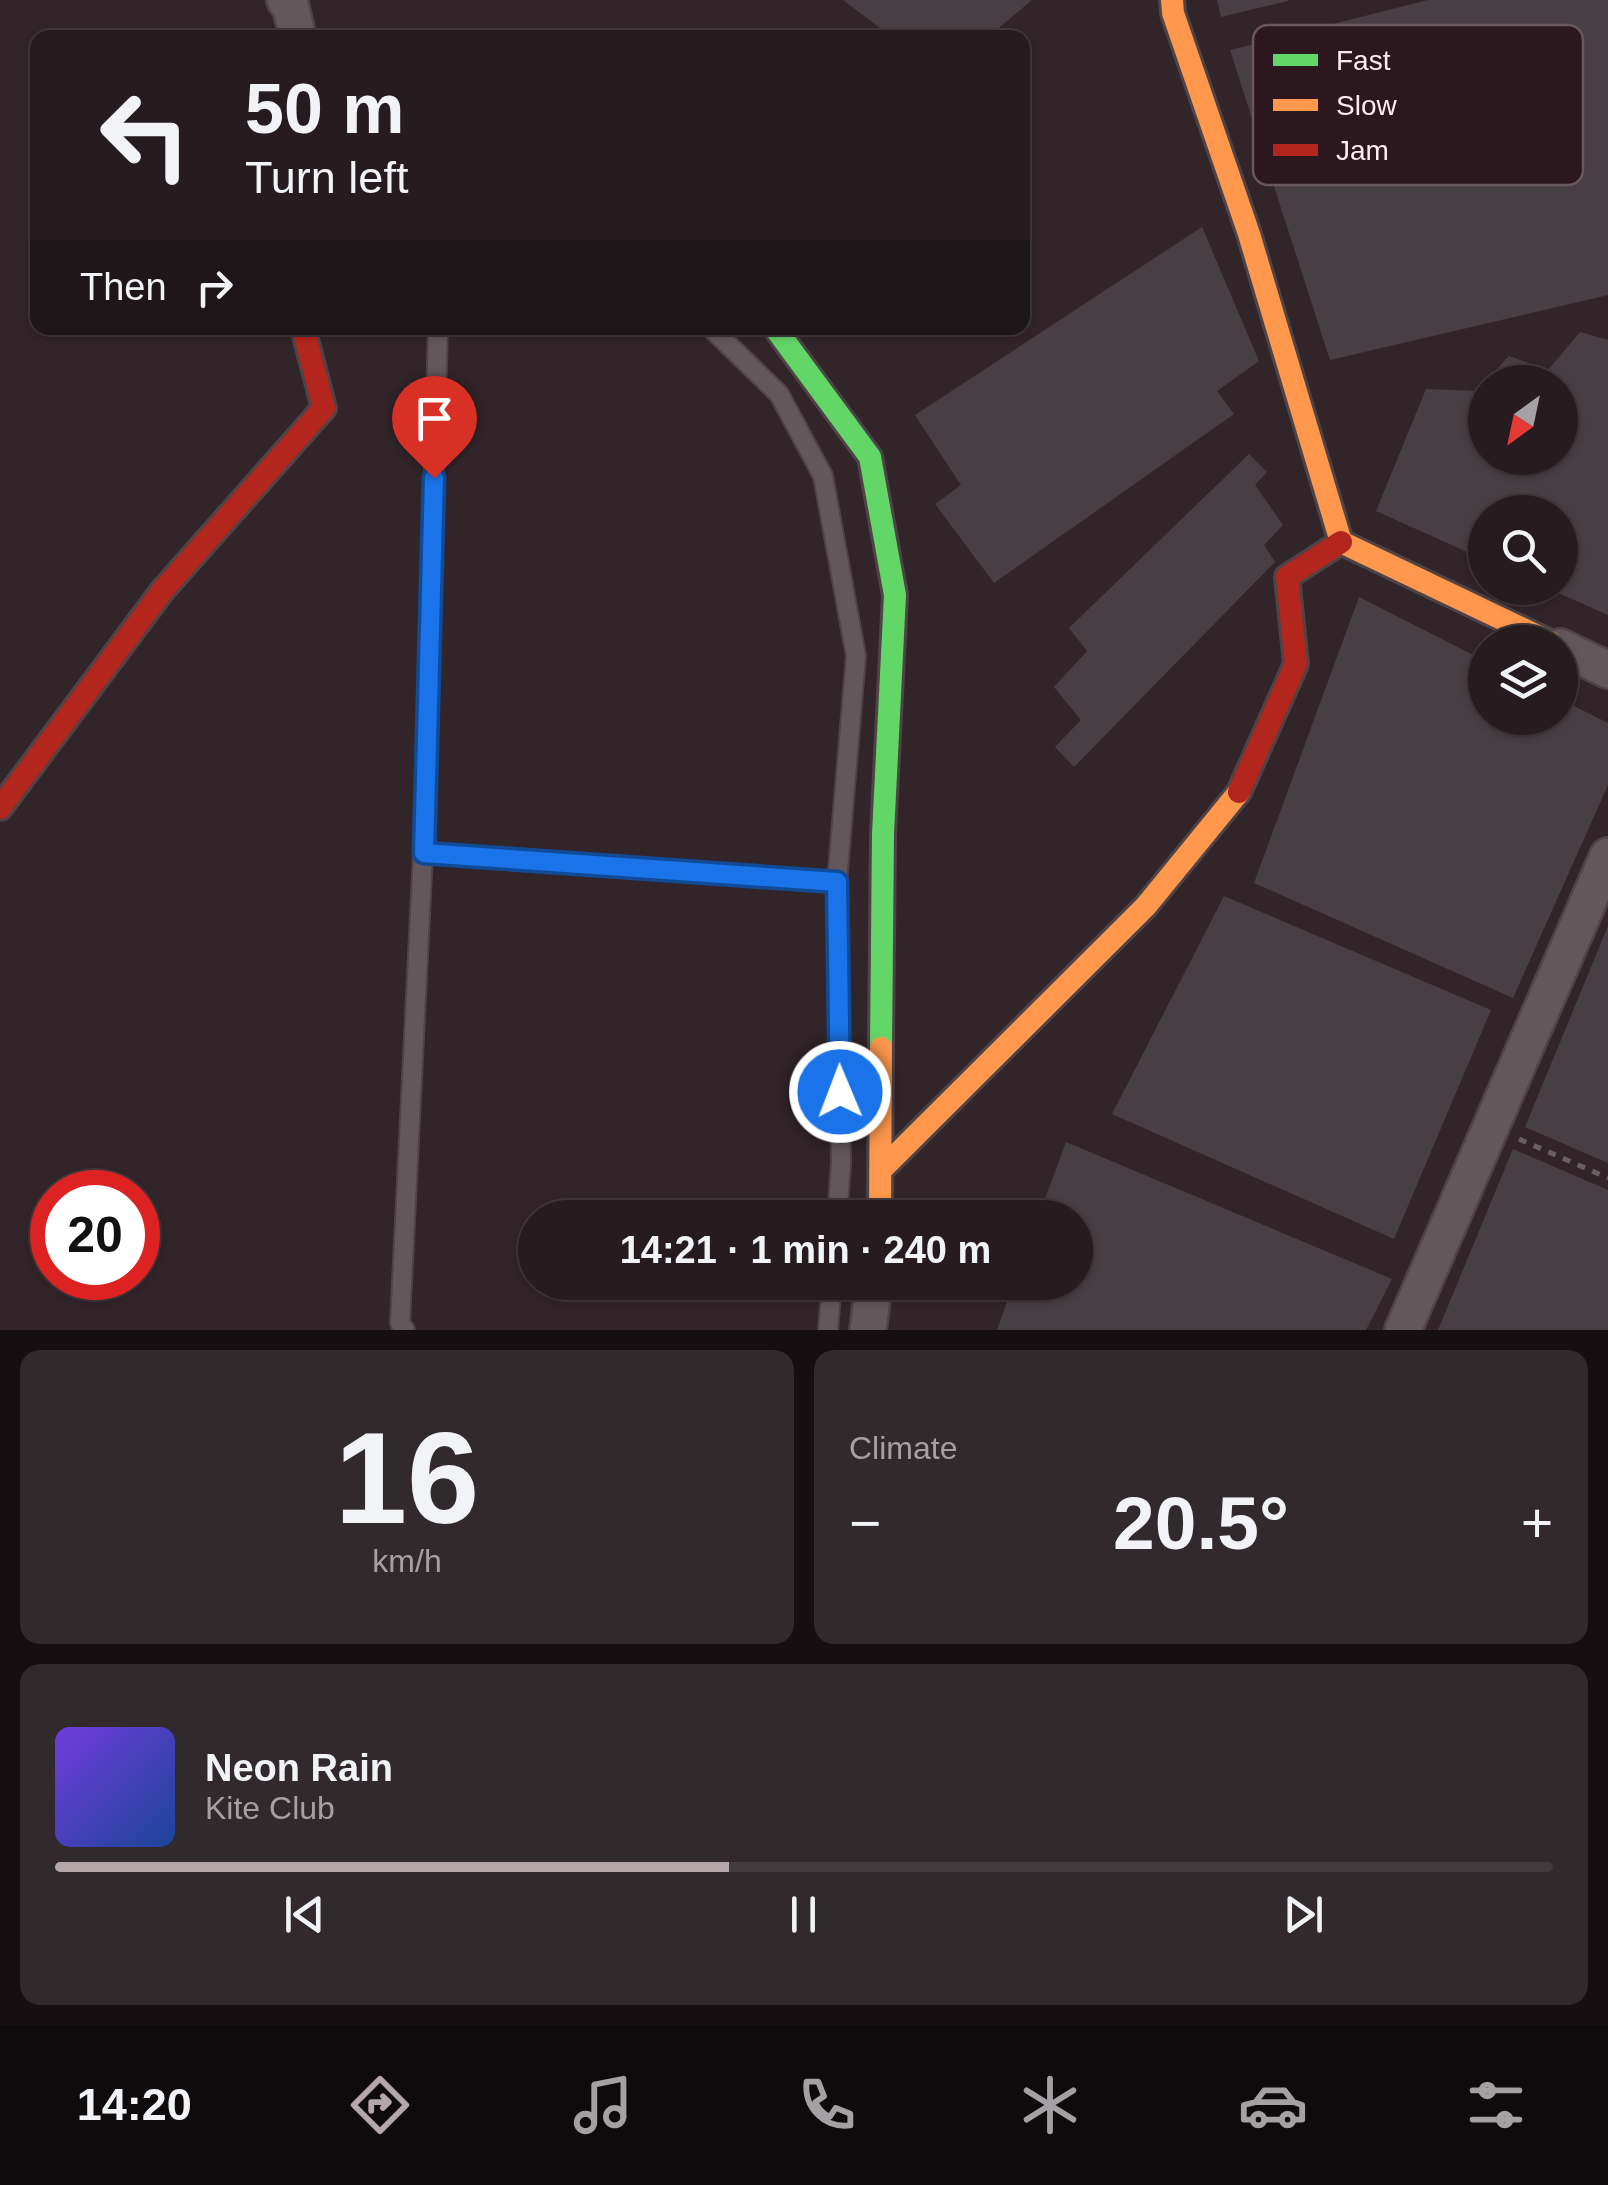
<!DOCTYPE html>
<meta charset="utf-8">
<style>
body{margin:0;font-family:Helvetica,sans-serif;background:#32292c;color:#f1f3f6;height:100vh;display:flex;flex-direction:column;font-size:38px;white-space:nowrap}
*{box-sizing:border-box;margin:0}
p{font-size:32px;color:#a4a1a4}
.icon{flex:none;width:55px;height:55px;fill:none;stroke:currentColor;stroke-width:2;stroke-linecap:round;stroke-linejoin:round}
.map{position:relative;height:1330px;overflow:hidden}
.panel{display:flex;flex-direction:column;gap:20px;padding:20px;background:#150f11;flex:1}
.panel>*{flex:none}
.guide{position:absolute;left:30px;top:30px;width:1000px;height:305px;border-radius:20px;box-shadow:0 2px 8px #0004,0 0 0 2px #423a3d;background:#261c1f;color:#f1f3f6;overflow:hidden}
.needle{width:65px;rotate:213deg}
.fabs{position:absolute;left:1468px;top:365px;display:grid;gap:20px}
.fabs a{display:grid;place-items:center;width:110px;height:110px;border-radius:50%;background:#261c1f;box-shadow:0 2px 8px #0004,0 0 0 2px #423a3d;font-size:50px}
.speed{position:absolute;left:30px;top:1170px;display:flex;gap:20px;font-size:50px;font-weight:700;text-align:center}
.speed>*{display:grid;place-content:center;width:130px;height:130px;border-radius:50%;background:#261c1f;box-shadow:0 2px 8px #0004,0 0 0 2px #423a3d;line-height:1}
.speed .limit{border:15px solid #d22;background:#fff;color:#111}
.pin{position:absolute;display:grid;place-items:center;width:85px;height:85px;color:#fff;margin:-102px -42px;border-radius:50% 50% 50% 0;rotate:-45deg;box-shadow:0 0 10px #0007}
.pin .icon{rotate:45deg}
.me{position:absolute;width:110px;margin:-55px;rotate:359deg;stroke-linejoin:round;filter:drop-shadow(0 0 8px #0008)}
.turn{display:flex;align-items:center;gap:35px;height:210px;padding:0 50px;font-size:45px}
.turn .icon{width:130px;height:130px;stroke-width:2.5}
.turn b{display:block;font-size:70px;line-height:85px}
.then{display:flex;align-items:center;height:95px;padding:0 50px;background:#0003;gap:20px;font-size:38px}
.big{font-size:75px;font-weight:700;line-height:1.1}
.panel .tile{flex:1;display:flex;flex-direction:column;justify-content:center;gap:15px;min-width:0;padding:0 35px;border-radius:20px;background:#32292c}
.panel .dial{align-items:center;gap:0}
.dial b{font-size:130px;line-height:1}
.song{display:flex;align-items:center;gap:30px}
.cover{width:120px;height:120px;border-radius:15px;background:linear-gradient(135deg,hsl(260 70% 55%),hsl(220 70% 35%))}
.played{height:10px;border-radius:5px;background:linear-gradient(90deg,#b5a6aa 45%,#423a3d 45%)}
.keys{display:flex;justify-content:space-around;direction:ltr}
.heat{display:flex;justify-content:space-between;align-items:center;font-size:55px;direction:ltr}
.panel .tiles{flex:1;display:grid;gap:20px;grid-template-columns:1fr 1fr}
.tile:last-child{grid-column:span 2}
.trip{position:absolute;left:518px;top:1200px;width:575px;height:100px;border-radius:50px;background:#261c1f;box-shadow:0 2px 8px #0004,0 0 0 2px #423a3d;font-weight:700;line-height:100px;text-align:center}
.menu{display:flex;height:160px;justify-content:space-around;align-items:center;background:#0f0b0c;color:#a4a1a4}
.menu .icon{width:70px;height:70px}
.menu .active{color:#b5a6aa}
.menu b{font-size:45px;color:#f1f3f6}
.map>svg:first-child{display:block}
.building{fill:#483f44;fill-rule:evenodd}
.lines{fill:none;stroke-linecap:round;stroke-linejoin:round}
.lane-casing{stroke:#4e4346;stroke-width:22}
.street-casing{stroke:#4e4346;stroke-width:40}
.fast-casing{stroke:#4e4346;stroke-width:28}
.slow-casing{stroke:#4e4346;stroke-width:28}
.jam-casing{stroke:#4e4346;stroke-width:28}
.path{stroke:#685f61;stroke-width:5;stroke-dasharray:8 8;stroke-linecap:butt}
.lane{stroke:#62585b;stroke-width:18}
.street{stroke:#62585b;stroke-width:35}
.fast{stroke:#63d668;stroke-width:22}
.slow{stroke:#ff974d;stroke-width:22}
.jam{stroke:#b3261e;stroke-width:22}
.route-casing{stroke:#114b97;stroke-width:25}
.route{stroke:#1a73e8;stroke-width:18}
.key{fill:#2c171e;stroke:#6a575d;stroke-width:2.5}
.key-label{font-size:28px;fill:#fcecf0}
</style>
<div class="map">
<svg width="1608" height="1330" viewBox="0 0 1608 1330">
<rect width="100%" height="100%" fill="#322529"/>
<g class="building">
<path d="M843 0H1032L987 38H893Z"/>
<path d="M1217 0H1288V1L1221 17Z"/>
<path d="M1428 0H1608V295L1330 360 1230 50Z"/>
<path d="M1202 227 1259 361 1217 391 1234 414 994 583 935 504 961 485 915 415Z"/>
<path d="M1580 332 1608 340V615L1547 588H1560V512H1485V560L1376 511 1426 389 1477 391 1509 356 1548 370ZM1485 382H1560V458H1485Z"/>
<path d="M1249 454 1267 472 1255 485 1283 525 1264 545 1275 562 1074 767 1055 747 1081 720 1054 687 1087 651 1069 628Z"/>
<path d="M1359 597 1485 661V718H1560V699L1608 723V785L1513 998 1254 883Z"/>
<path d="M1224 896 1491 1010 1394 1239 1112 1114Z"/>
<path d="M1608 926V1163L1525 1127Z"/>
<path d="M1066 1142 1392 1279 1366 1330H997L1014 1282H1075V1218H1038Z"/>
<path d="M1513 1149 1608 1190V1330H1438Z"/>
</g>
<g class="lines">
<defs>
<g id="lane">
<path d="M711 328 779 394 823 476 856 656 837 882 841 1163 837 1218"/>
<path d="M423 853 837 882"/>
<path d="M405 1330 400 1323 423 853 438 328"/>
<path d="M828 1330 832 1282"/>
</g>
<g id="street">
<path d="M285 0 291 8 298 38"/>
<path d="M1560 647 1608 670"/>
<path d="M868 1330 874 1282"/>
<path d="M1403 1330 1608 856"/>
</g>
<path id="fast" d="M775 328 870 457 895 595 883 834 881 1048"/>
<g id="slow">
<path d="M1172 0 1173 13 1249 234 1341 542 1550 642"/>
<path d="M881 1170 1146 906 1239 792"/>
<path d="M880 1218 881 1048"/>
</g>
<g id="jam">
<path d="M1239 792 1296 664 1287 577 1341 542"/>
<path d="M0 808 163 590 324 408 303 328"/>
</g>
</defs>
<use href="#lane" class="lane-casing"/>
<use href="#street" class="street-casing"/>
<use href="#fast" class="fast-casing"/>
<use href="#slow" class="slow-casing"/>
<use href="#jam" class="jam-casing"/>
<path class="path" d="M1519 1139 1608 1178"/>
<use href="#lane" class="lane"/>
<use href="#street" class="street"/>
<use href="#fast" class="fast"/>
<use href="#slow" class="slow"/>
<use href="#jam" class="jam"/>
</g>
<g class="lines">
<defs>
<path id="route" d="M434 478 424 853 837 882 840 1092"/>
</defs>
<use href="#route" class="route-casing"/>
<use href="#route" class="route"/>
</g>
<rect x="1253" y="25" width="330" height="160" rx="15" class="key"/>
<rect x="1273" y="54" width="45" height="12" fill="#63d668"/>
<rect x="1273" y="99" width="45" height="12" fill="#ff974d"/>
<rect x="1273" y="144" width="45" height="12" fill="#b3261e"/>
<g class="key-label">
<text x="1336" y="70">Fast</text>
<text x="1336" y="115">Slow</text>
<text x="1336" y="160">Jam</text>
</g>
</svg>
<div class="fabs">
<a><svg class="needle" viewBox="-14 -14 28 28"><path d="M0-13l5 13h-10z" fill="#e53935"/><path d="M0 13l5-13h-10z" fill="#a4a1a4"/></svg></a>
<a><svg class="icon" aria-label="search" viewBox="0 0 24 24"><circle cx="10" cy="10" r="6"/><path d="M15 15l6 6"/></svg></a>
<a><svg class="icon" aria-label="layers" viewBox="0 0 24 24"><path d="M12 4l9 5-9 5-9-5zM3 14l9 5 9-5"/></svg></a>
</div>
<div class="speed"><div class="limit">20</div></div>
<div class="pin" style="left:434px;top:478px;background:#d93025"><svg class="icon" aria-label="arrive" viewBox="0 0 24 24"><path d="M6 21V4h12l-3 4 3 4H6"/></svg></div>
<svg class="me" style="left:840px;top:1092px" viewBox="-20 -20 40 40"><circle r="17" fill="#1a73e8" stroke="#fff" stroke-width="3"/><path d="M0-11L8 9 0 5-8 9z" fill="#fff"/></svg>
<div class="trip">14:21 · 1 min · 240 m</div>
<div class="guide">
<div class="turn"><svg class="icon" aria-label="left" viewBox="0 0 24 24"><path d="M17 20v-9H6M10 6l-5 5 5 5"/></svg><div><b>50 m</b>Turn left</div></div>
<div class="then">Then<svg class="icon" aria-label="right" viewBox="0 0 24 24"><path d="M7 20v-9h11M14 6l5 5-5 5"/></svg></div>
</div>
</div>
<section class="panel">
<div class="tiles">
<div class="tile dial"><b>16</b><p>km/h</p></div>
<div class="tile"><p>Climate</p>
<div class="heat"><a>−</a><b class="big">20.5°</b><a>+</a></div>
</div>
<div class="tile">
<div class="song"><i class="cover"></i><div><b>Neon Rain</b><p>Kite Club</p></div></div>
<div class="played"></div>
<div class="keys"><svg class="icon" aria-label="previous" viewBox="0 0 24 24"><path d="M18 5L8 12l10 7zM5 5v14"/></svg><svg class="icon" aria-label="pause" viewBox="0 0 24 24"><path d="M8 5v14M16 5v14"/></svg><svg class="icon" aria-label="next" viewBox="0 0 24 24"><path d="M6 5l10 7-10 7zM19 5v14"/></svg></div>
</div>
</div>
</section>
<nav class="menu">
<b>14:20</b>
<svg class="icon active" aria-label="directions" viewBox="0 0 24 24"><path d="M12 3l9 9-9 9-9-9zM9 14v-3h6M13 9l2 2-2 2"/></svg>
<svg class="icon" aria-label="music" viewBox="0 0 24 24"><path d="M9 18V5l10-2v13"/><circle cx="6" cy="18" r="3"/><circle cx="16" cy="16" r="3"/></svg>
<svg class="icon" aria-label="phone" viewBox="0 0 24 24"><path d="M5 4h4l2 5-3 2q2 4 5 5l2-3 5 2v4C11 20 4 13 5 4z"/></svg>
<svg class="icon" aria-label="climate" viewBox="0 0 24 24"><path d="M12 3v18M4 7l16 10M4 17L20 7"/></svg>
<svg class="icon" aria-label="car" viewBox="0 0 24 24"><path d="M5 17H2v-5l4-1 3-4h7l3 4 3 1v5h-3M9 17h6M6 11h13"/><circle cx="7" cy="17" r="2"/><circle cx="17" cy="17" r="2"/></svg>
<svg class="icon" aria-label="filters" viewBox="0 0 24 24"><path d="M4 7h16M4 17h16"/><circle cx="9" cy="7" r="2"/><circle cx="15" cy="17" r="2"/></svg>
</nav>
